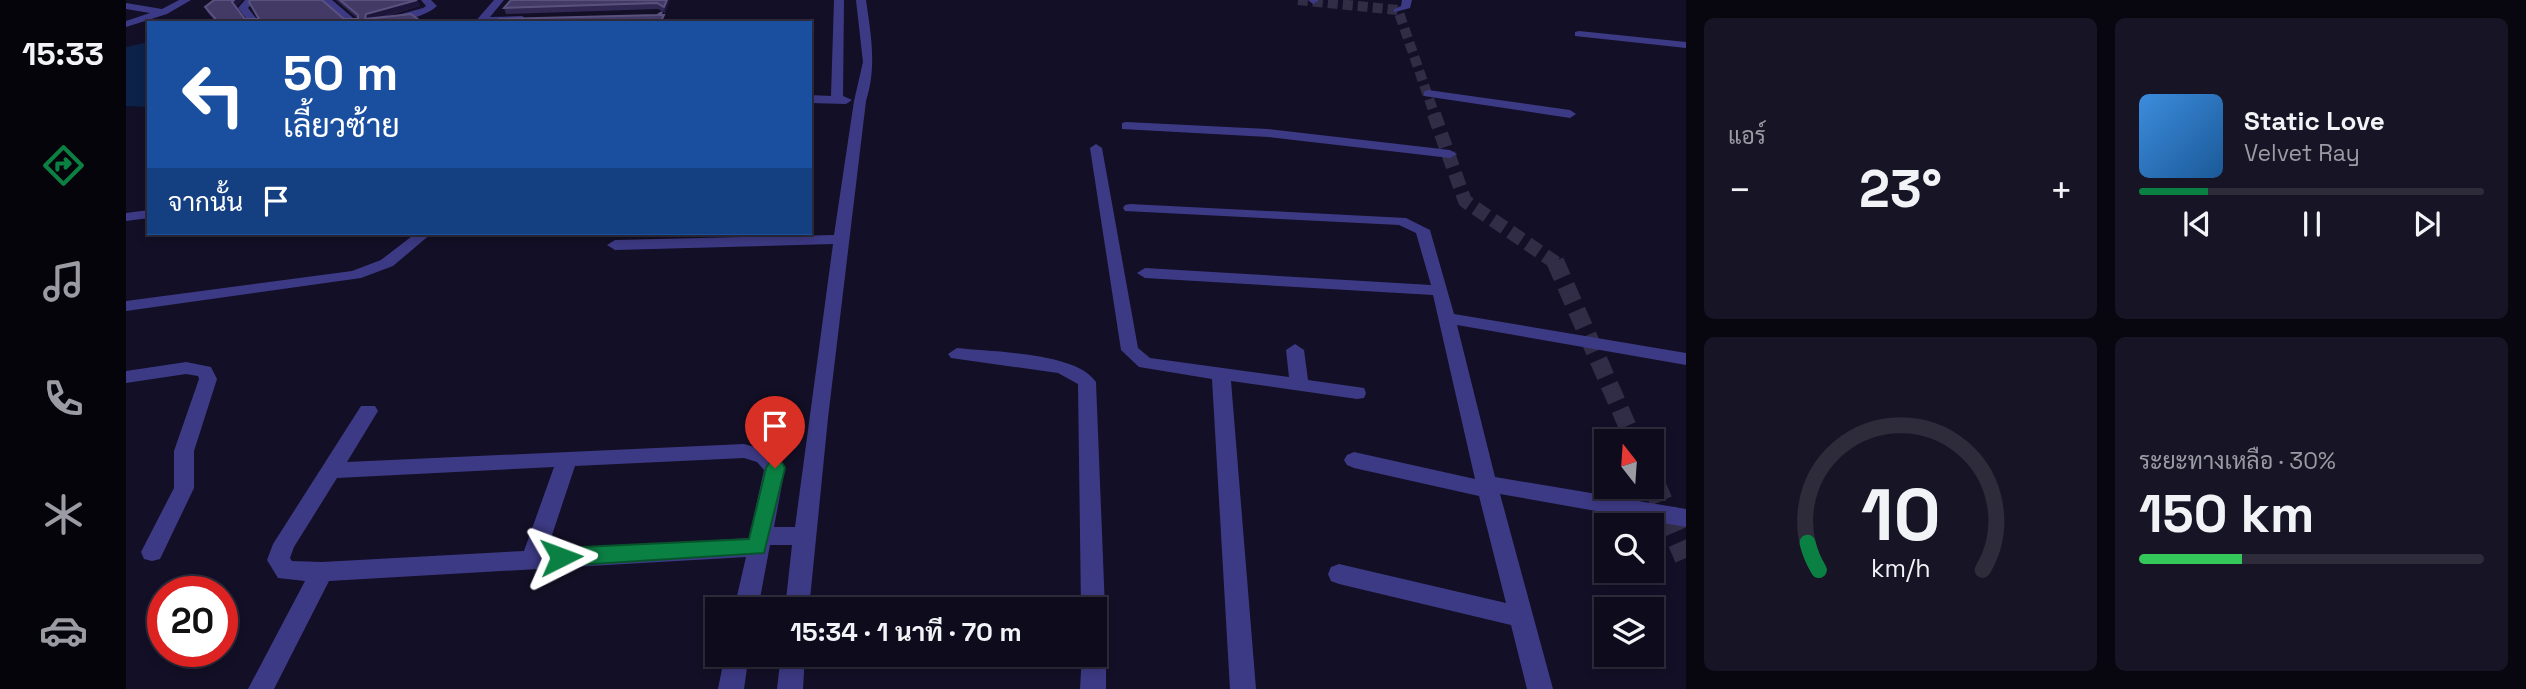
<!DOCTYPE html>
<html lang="th">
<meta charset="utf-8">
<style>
body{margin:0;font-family:"Space Grotesk",Sarabun,sans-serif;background:#171425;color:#f1f3f6;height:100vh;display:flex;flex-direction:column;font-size:26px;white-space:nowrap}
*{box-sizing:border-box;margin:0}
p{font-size:23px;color:#9b9ba3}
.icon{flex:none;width:38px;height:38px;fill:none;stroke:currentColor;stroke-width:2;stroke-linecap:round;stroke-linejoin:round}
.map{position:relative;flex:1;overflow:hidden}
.sheet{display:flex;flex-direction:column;gap:18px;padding:18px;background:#08060f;width:840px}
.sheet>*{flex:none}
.banner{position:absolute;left:21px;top:21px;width:665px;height:214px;border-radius:0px;box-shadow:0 4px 10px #0003,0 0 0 2px #2e2b3b;background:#1a4fa0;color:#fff;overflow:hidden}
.needle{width:46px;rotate:343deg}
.controls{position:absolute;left:1468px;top:429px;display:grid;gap:14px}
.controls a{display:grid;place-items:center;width:70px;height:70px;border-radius:0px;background:#0e0b1c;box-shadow:0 4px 10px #0003,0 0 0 2px #2e2b3b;font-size:35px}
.speed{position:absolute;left:21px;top:576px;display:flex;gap:14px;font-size:35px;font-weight:700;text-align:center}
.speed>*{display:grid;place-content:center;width:91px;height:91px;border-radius:50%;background:#0e0b1c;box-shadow:0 4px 10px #0003,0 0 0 2px #2e2b3b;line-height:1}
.speed .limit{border:10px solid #d22;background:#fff;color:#111}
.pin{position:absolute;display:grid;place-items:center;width:60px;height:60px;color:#fff;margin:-72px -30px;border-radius:50% 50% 50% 0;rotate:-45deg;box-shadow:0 0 7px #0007}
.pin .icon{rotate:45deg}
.me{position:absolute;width:77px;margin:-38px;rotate:87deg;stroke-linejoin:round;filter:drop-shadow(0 0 5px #0008)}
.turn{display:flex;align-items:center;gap:24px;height:147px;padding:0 21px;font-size:32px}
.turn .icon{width:91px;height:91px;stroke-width:2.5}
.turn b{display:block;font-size:49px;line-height:60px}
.then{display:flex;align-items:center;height:66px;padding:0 21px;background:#0003;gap:14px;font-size:26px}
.big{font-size:52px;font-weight:700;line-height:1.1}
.sheet .card{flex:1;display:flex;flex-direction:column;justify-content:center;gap:10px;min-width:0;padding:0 24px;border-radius:10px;background:#171425}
.sheet .dial{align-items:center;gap:0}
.dial svg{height:182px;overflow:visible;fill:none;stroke:#2e2b3b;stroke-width:7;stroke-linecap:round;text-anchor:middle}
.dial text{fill:#f1f3f6;stroke:none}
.song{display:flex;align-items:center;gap:21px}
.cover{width:84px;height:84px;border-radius:10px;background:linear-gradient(135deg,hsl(210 70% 55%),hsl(210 70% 35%))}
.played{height:7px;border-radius:4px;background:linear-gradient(90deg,#0b8043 20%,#2e2b3b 20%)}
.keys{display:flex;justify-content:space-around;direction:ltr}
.heat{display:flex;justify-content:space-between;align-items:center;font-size:38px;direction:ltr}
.charge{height:10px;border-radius:5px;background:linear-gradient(90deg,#34c759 30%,#2e2b3b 0)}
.sheet .tiles{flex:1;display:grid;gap:18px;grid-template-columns:repeat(2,1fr)}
.trip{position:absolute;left:579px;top:597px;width:402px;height:70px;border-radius:0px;background:#0e0b1c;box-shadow:0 4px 10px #0003,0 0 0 2px #2e2b3b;font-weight:700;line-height:70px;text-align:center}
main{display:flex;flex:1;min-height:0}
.dock{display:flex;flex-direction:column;width:126px;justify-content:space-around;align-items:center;background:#06040b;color:#9b9ba3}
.dock .icon{width:49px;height:49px}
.dock .selected{color:#0b8043}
.dock b{font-size:32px;color:#f1f3f6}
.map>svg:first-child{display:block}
.water{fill:#0c2248}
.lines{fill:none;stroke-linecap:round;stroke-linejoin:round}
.minor-tunnel-far3{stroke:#312d47;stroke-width:10;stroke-dasharray:10 5;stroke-linecap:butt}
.minor-tunnel-far2{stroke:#312d47;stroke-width:14;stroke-dasharray:14 7;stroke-linecap:butt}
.minor-tunnel-far1{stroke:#312d47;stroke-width:18;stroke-dasharray:18 9;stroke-linecap:butt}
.minor-tunnel{stroke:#312d47;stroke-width:23;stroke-dasharray:23 11;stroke-linecap:butt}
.minor{fill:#3d3a85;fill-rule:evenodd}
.wall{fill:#312854}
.shaded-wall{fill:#1d163a}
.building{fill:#433a66;stroke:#5a527e;stroke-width:2}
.route{fill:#0b8043;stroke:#07532c;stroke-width:2}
</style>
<main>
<nav class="dock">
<b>15:33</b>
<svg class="icon selected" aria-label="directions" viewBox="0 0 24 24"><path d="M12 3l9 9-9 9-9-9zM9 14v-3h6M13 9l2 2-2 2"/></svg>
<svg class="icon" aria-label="music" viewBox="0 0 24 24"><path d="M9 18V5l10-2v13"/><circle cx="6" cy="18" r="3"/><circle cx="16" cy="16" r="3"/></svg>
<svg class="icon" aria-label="phone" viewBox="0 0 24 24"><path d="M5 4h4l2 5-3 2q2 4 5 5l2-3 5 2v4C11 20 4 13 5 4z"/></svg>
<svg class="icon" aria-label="climate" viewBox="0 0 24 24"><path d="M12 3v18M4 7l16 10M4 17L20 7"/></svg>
<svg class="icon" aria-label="car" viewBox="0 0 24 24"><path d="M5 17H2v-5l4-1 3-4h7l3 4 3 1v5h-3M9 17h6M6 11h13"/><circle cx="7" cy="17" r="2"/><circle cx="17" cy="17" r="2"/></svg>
</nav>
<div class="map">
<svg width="1560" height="689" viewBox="0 0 1560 689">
<rect width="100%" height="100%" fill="#130f26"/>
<path class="water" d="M23 42V107L0 106V47Z"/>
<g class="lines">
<path class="minor-tunnel-far3" d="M1172 0 1272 10 1309 116"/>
<path class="minor-tunnel-far2" d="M1308 114 1339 201 1430 263"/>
<path class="minor-tunnel-far1" d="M1429 261 1508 441"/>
<path class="minor-tunnel" d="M1526 480 1560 558"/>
<g class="minor">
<path d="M53 0H65L41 14 0 27V21L24 13 0 9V3L36 9Z"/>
<path d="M119 0H129L122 8 134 23H124L112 8Z"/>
<path d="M195 0H206L233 23H222Z"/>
<path d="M295 0H305L311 6C296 20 263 23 243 23L297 8 300 6Z"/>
<path d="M368 0H378L364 17 396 16 401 19 396 22 348 23Z"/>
<path d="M708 0H718L717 96 726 100 720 104 684 103V95L705 96Z"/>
<path d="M730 0H740C745 35 751 66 740 101L702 418 683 609H659L666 545H644L632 609H608L620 557 203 581 148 689H122L179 581 152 578 141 560 147 544 235 406H249L252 411 221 462 618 444C635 449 650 451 659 468L648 527H669L707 244 489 250 481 245 489 240 708 235 728 101 737 62ZM618 458 631 462 638 470 623 538 421 550 449 466ZM428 467 398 551 196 562 166 561 164 558 168 547 211 478Z"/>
<path d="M1182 0H1192V1L1187 4Z"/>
<path d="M1276 0H1286L1284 8 1269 12 1267 10 1275 6Z"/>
<path d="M1453 31 1560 42V48L1449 36V32Z"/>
<path d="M1302 90 1444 110 1450 114 1444 118 1298 96V92Z"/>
<path d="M1000 122 1142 129 1324 150 1331 154 1324 158 1142 137 996 129V123Z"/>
<path d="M970 144 976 148 1012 348 1024 358 1163 377 1160 350 1169 344 1178 350 1182 380 1238 388 1240 393 1238 398 1231 399 1105 381 1130 689H1104L1086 379 1013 367 995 350 964 148Z"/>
<path d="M1004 204 1280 218 1304 230 1328 314 1560 353V365L1331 325 1369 477 1560 509V527L1374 494 1427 689H1401L1385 625 1213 584 1205 581 1202 574 1205 567 1213 564 1380 603 1353 496 1228 468 1221 465 1218 460 1221 455 1228 452 1349 479 1307 295 1019 278 1011 273 1019 268 1305 285 1290 233 1273 225 999 211 997 208 999 205Z"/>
<path d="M23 210V218L0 221V213Z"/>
<path d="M290 233H306L267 266 235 278 0 311V301L226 271 255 260Z"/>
<path d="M831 348C865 352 951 352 970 382L979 609 975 616 970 619V609H955L952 384 932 373 825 358 822 354Z"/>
<path d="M60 362 85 367 91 379 68 451V488L34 559 26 561 18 559 15 552 48 488V451L73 379 72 376 60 374 0 383V371Z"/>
<path d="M970 643 977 646 980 654V689H954L956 654H970Z"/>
<path d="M599 654H623L618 689H592Z"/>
<path d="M655 654H679L677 689H651Z"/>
</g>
</g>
<g class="wall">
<path d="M88 0H116L110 7 119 19H132L123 2 218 19H232L210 0H291L294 6 253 18 297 23H91L82 13 79 7Z"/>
<path d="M544 0 539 13 532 9 380 14 378 8Z"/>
</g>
<g class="shaded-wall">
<path d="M108 0H116L109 8 106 2Z"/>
<path d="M292 0 294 6 242 20 239 19 240 14Z"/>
<path d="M541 0H544L539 13 538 7Z"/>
</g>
<g class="building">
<path d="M88 0H108L106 2 119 19H133L123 2 124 0H196L218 19H232V15L214 0H291L240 14 239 19 285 14 297 23H93L79 7Z"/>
<path d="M385 0H541L538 7 531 3 378 8Z"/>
<path d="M536 12 534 15H538L534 23H370L373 19 531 15Z"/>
</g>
<path class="route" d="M649 461 656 463 659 468 638 553 435 566 428 563 425 557 428 551 435 548 623 539 640 468 643 463Z"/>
</svg>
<div class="controls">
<a><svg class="needle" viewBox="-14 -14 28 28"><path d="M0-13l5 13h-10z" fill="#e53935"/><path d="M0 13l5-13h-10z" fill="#9b9ba3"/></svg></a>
<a><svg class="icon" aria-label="search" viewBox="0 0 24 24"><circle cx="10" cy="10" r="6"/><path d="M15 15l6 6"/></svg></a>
<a><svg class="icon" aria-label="layers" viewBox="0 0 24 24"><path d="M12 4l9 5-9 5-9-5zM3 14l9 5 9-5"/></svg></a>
</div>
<div class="speed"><div class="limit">20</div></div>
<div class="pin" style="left:649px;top:468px;background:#d93025"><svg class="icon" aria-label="arrive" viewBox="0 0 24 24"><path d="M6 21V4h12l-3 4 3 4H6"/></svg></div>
<svg class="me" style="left:435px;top:557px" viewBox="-20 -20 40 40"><path d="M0-17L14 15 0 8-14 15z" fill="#0b8043" stroke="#fff" stroke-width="4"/></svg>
<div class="trip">15:34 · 1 นาที · 70 m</div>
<div class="banner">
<div class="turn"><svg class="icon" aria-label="left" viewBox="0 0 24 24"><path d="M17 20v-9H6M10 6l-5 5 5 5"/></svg><div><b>50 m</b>เลี้ยวซ้าย</div></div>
<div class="then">จากนั้น<svg class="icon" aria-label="arrive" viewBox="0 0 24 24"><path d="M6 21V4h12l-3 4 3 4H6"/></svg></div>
</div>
</div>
<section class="sheet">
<div class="tiles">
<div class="card"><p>แอร์</p>
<div class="heat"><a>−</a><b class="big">23°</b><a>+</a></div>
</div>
<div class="card">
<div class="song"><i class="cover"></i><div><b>Static Love</b><p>Velvet Ray</p></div></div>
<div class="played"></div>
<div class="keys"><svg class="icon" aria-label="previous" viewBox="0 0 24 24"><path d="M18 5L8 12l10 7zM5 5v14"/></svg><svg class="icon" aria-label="pause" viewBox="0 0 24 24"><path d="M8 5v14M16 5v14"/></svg><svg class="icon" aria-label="next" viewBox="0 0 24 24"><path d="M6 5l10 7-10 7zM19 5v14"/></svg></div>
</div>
<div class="card dial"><svg viewBox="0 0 100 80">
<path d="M14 69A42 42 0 1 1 86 69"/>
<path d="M14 69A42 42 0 0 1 9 57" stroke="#0b8043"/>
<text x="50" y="56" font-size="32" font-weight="700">10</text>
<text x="50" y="72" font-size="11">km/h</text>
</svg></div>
<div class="card"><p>ระยะทางเหลือ · 30%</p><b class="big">150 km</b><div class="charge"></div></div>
</div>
</section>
</main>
